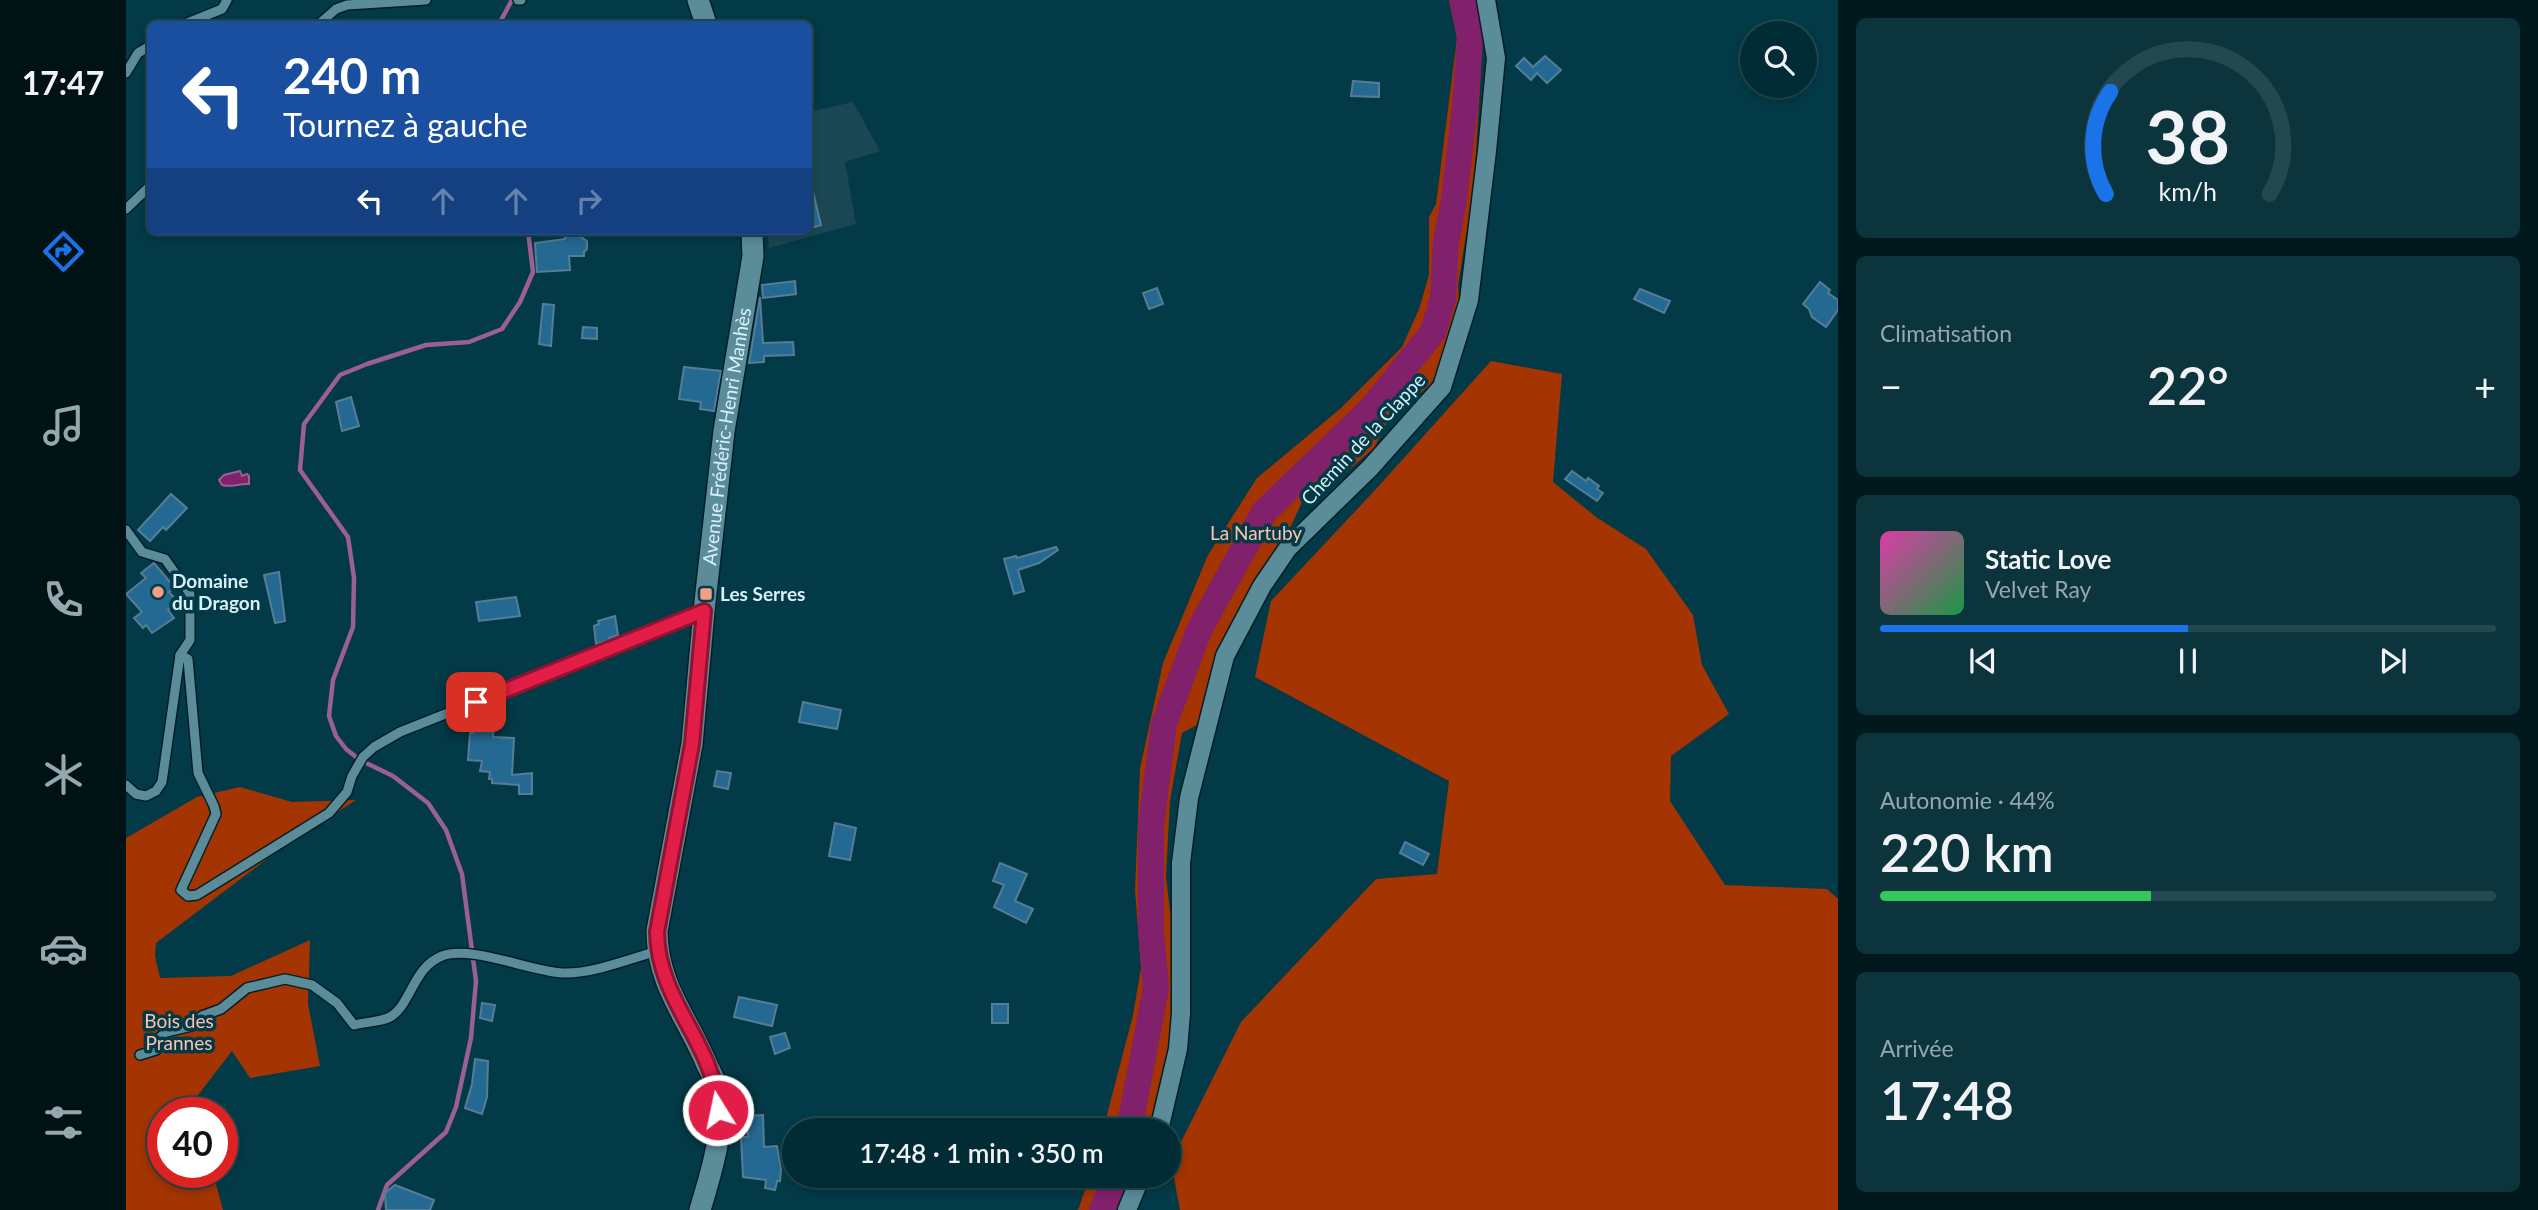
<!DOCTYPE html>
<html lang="fr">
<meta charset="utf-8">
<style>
body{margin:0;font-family:Lato,sans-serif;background:#0c343d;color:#f1f3f6;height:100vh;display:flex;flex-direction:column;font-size:26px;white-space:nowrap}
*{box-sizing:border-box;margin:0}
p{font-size:23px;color:#96a7ad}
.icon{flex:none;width:38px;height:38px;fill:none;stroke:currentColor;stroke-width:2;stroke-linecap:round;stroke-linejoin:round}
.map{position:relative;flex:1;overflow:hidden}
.drawer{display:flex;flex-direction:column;gap:18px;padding:18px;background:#01181d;width:700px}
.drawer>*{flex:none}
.top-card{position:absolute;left:21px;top:21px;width:665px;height:214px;border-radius:10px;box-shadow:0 4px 10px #0003,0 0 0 2px #234850;background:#1a4fa0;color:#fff;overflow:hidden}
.buttons{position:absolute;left:1614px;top:21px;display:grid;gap:14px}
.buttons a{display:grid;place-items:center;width:77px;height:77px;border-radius:50%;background:#022c35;box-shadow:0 4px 10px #0003,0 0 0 2px #234850;font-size:35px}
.speed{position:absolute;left:21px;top:1097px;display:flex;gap:14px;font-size:35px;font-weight:700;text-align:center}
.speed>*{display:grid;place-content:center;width:91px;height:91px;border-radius:50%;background:#022c35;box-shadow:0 4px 10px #0003,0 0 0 2px #234850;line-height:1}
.speed .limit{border:10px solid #d22;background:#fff;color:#111}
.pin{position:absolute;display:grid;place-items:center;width:60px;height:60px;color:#fff;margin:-30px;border-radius:14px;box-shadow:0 4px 10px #0006}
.me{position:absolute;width:77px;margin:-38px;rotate:350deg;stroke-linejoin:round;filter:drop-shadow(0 0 5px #0008)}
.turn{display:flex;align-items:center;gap:24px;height:147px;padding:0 21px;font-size:32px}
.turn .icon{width:91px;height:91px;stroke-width:2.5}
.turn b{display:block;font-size:49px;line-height:60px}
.lanes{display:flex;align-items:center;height:66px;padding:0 21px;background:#0003;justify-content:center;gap:35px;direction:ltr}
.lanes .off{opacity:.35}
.big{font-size:52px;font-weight:600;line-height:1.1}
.drawer .card{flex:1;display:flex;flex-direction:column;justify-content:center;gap:10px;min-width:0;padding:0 24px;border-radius:10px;background:#0c343d}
.drawer .dial{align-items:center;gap:0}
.dial svg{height:182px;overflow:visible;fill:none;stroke:#234850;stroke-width:7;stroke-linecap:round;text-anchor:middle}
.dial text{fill:#f1f3f6;stroke:none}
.song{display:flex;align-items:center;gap:21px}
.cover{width:84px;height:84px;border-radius:10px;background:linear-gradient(135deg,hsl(320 70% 55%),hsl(140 70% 35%))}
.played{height:7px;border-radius:4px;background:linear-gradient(90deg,#1a73e8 50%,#234850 50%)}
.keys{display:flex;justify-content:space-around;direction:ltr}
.heat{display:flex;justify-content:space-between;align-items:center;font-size:38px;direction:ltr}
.charge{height:10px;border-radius:5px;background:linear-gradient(90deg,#34c759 44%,#234850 0)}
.trip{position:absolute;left:656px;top:1118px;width:399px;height:70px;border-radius:35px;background:#022c35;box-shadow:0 4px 10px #0003,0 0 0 2px #234850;font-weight:600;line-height:70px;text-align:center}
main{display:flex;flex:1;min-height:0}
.tabs{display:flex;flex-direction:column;width:126px;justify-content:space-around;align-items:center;background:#011215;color:#96a7ad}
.tabs .icon{width:49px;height:49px}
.tabs .current{color:#1a73e8}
.tabs b{font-size:32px;color:#f1f3f6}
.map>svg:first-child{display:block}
.built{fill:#1a4753}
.forest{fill:#a43401}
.water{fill:#81206b;stroke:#9b5f96;stroke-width:2}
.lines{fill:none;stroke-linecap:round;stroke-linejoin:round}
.stream{stroke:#9b5f96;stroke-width:4.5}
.river{stroke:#81206b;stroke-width:26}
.building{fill:#246992;stroke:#577c95;stroke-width:2}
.service-casing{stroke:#051f26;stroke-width:12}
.minor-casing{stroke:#051f26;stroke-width:21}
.tertiary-casing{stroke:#051f26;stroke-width:24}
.service{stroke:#5b8c9a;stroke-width:9}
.minor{stroke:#5b8c9a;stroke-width:18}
.tertiary{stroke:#5b8c9a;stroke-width:21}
.route-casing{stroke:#92132f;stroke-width:18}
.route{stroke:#e11d48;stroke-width:12}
.poi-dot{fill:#f39f84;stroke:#033a47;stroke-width:2.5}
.labels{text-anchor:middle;stroke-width:7;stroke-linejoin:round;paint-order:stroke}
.street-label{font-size:19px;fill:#d8f1f9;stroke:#033a47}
.park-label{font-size:19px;fill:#fec2ae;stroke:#033a47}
.poi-label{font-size:19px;font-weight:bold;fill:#d8f1f9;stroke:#033a47;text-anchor:start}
</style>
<main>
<nav class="tabs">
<b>17:47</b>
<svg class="icon current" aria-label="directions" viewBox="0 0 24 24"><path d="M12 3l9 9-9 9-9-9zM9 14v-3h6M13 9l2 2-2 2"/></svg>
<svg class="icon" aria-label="music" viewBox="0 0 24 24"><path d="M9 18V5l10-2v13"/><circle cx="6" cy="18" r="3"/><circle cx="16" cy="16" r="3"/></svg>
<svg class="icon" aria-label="phone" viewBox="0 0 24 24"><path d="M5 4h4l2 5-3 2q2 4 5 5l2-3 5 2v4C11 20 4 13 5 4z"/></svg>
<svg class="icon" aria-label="climate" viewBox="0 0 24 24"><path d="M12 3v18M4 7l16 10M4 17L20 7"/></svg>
<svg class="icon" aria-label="car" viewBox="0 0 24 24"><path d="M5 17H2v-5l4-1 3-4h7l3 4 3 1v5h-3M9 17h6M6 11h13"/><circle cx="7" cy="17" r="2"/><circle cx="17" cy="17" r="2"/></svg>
<svg class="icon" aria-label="filters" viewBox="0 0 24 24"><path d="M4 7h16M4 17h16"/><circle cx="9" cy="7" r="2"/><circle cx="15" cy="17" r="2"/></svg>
</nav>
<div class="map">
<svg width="1712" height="1210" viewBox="0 0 1712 1210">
<rect width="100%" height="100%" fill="#033a47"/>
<path class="built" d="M727 102 754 151 719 162 730 224 643 248 641 231H682L683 112Z"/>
<g class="forest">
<path d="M1323 0H1349L1357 37 1348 186 1332 285 1334 316 1313 370 1304 385 1263 419 1248 448 1203 487H1183L1073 724 1056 733 1044 801 1040 876 1047 938 1046 1032 1029 1130H977L1007 1015 1015 968 1009 890 1014 768 1037 663 1082 555 1131 478 1215 408 1276 347 1293 309 1303 275V217L1310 204 1331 38Z"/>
<path d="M1365 361 1436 374 1427 482 1470 517 1520 549 1567 615 1576 665 1603 714 1545 756 1544 801 1599 885 1701 889 1712 899V1210H1054L1045 1162 1115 1022 1250 879 1311 874 1323 781 1129 677 1145 601 1250 489Z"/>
<path d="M114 787 166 802 230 800 150 852 30 943 29 956 34 978 105 976 184 940 182 1004 194 1066 124 1078 106 1051 69 1099 73 1113H37V1172L87 1173 97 1210H0V838L71 797Z"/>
<path d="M964 1176H1014L999 1210H952Z"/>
</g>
<path class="water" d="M114 471 116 476 121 474 123 476V484C113 483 106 488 96 485L93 480 98 475Z"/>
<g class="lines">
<g class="stream">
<path d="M373 24 386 0"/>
<path d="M252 1210 261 1185 320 1132 330 1107 345 1038 350 981 336 874 320 830 302 803 267 776 234 760 220 749 210 736 203 716 207 680 227 627 228 578 222 537 174 470 178 424 214 375 241 364 300 345 343 342 376 329 394 302 407 272 402 231"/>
</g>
<g class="river">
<path d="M1003 1130 1030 988 1025 930V825L1038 724 1073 630 1138 512 1246 408 1307 332 1317 298 1320 242 1328 200 1339 106 1344 39 1337 0"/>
<path d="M976 1210 991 1176"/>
</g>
</g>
<g class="building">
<path d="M1419 56 1435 70 1421 83 1411 73 1405 80 1390 66 1398 58 1407 67Z"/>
<path d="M1227 81 1253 83V97L1225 96Z"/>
<path d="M687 192 695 225 682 229V193Z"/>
<path d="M439 235H452L461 241V249L458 252V256H443L444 270 411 272 409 243 439 239Z"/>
<path d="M669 281 670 294 637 298 636 285Z"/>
<path d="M1694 282 1704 290 1702 293 1712 300V310L1700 327 1686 317 1683 309 1677 304Z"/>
<path d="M1031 288 1037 304 1023 309 1017 293Z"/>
<path d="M1514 289 1544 301 1538 313 1508 299Z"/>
<path d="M634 297 637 343 667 342 668 355 638 356V362L623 363Z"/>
<path d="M417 304 428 305 425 346 413 344Z"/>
<path d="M457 327 471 328V339L456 338Z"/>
<path d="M558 367 595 371 588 411 574 409 575 402 553 399Z"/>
<path d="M225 397 233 426 216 431 210 402Z"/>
<path d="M1446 471 1460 481 1462 478 1473 486 1471 489 1477 493 1471 501 1439 479Z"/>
<path d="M45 494 61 508 40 530 37 527 24 541 12 530Z"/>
<path d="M930 547 932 550 913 563 892 570 898 591 888 594 878 559 890 556 891 558Z"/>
<path d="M28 563 49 588 43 592 52 602 42 610 48 618 26 633 20 625 17 628 8 618 16 612 0 594 20 578 15 573Z"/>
<path d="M153 572 159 621 149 623 138 575Z"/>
<path d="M390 597 394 616 353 621 350 602Z"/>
<path d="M489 616 492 635 483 638 484 640 470 644 468 626 473 624 472 621Z"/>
<path d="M677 702 715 710 711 729 673 722Z"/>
<path d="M348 720 368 721 367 737 388 738 386 775 406 773V794H393V785L366 783V779H363L364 772 354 771 356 761 342 760 344 733H347Z"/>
<path d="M591 771 605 773 602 789 588 786Z"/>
<path d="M709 823 730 828 724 860 703 856Z"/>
<path d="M1279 842 1303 854 1297 865 1274 853Z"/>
<path d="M874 863 901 874 889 901 907 909 900 923 868 907 878 885 867 881Z"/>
<path d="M613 997 651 1005 646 1026 608 1017Z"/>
<path d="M356 1003 369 1005 366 1021 354 1018Z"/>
<rect x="866" y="1004" width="16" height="19"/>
<path d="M659 1033 664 1048 649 1054 644 1037Z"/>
<path d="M349 1059 362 1061 361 1097 356 1114 339 1108 346 1084Z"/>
<path d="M637 1115 638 1147 651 1146 655 1170 654 1181H651L649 1190 639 1188 640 1180 617 1177 615 1137H622L621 1116Z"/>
<path d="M269 1185 308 1200 304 1210H260L259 1193Z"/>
</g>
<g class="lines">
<defs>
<g id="service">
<path d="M392 0H395"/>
<path d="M59 24 96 9 101 0"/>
<path d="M193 24 210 9 221 5 300 0"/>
<path d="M0 73 12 53 24 46"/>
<path d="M0 209 24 186"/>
<path d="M0 530 16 552 39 559 64 594V640L54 655"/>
<path d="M0 785 10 794 20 796 30 791 36 782 54 655 62 659 72 773 88 806 90 814 55 890 62 896 71 895 203 813 221 792 226 776 237 757 248 747 274 732 576 612"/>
<path d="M14 1055 30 1050V1041L40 1032 66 1026 76 1016 95 1009 121 988 159 979 186 985 211 1003 228 1025C238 1022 255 1022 264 1017 285 1005 287 967 316 956 345 945 403 971 437 973 465 974 504 959 531 951"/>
</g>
<g id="minor">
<path d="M1033 1130 1052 1049 1055 1013V863L1063 798 1099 656 1136 586 1162 548 1244 468 1316 387 1343 300 1361 151 1370 58 1360 0"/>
<path d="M1001 1210 1015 1176"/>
</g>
<g id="tertiary">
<path d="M572 0 580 24"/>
<path id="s1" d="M574 1210C585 1172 600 1130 591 1089 590 1081 585 1073 581 1065 562 1018 531 985 531 931L566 744 578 611 598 431 627 256 626 231"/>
</g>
</defs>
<use href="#service" class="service-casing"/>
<use href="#minor" class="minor-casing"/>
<use href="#tertiary" class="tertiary-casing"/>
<use href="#service" class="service"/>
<use href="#minor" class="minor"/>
<use href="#tertiary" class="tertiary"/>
</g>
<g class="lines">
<defs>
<path id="route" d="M350 702 578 611 566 744 531 932C532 1003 589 1043 592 1110"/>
</defs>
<use href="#route" class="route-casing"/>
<use href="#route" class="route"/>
</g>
<g class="poi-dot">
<circle cx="32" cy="592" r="7"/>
<rect x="573" y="587" width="14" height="14" rx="3.5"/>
</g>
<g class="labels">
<g class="street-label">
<text dy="7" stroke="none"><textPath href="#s1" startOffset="794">Avenue Frédéric-Henri Manhès</textPath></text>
<text transform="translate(1237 439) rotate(-47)" y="7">Chemin de la Clappe</text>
</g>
<g class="park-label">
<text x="1130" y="540">La Nartuby</text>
<text x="53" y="1028">Bois des<tspan x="53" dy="22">Prannes</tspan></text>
</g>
<g class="poi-label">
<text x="46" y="588">Domaine<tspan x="46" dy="22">du Dragon</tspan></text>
<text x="594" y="601">Les Serres</text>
</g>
</g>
</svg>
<div class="buttons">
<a><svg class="icon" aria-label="search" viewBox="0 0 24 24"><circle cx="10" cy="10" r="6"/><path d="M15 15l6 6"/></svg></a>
</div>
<div class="speed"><div class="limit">40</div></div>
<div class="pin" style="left:350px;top:702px;background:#d93025"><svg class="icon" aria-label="arrive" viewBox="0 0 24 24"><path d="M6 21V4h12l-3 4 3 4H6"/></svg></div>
<svg class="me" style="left:592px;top:1110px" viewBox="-20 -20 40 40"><circle r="17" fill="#e11d48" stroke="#fff" stroke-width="3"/><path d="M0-11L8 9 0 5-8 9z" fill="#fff"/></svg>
<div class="trip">17:48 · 1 min · 350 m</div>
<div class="top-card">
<div class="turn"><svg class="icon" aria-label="left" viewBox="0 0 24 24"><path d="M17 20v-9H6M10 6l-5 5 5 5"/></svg><div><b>240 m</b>Tournez à gauche</div></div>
<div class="lanes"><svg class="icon" aria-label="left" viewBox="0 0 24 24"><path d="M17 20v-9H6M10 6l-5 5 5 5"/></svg><svg class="icon off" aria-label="ahead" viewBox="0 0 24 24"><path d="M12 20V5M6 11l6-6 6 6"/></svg><svg class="icon off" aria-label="ahead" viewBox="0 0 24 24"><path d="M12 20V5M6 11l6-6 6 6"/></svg><svg class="icon off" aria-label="right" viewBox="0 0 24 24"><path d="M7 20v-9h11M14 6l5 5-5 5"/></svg></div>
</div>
</div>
<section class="drawer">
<div class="card dial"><svg viewBox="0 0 100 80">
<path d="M14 69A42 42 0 1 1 86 69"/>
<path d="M14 69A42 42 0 0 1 16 24" stroke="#1a73e8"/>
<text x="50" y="56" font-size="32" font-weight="700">38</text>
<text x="50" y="72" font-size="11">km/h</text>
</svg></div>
<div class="card"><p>Climatisation</p>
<div class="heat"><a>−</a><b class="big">22°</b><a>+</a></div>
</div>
<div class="card">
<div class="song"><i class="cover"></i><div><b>Static Love</b><p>Velvet Ray</p></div></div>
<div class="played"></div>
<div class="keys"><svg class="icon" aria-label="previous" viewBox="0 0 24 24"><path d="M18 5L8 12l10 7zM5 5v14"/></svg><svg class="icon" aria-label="pause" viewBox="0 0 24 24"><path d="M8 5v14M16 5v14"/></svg><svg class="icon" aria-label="next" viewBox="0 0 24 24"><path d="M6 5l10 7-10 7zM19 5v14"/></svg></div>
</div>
<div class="card"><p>Autonomie · 44%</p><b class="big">220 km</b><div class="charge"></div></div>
<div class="card"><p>Arrivée</p><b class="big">17:48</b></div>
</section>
</main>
